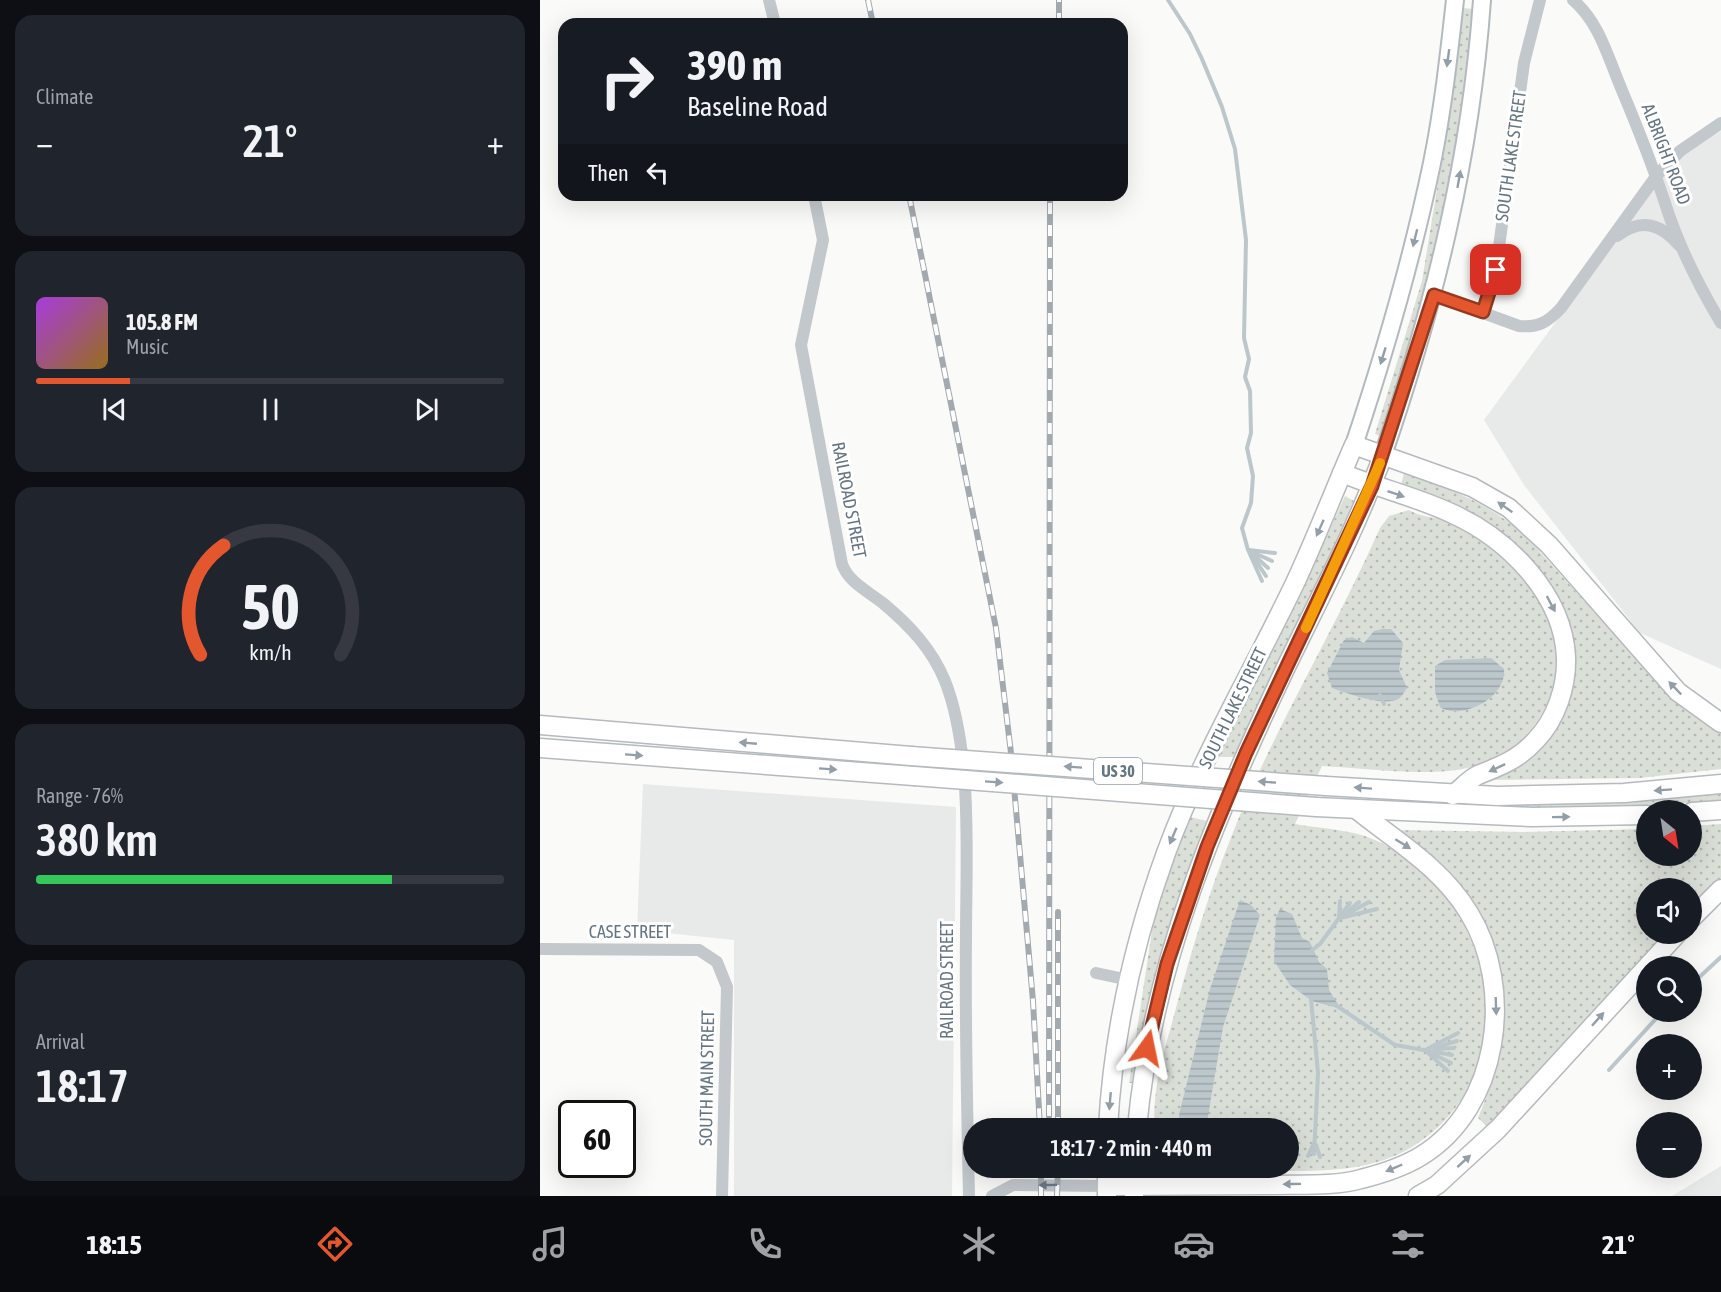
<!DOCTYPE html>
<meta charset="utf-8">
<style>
body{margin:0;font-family:"Asap Condensed",sans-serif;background:#20242c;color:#f1f3f6;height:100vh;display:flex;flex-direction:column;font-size:22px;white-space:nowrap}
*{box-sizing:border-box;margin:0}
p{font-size:20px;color:#9ea1a6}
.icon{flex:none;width:33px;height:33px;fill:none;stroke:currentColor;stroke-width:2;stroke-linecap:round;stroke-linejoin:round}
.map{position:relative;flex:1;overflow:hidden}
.sheet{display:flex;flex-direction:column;gap:15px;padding:15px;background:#0d0f14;width:540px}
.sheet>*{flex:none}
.guide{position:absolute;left:18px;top:18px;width:570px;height:183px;border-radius:18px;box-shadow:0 6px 24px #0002;background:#171b24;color:#f1f3f6;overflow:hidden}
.needle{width:39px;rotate:150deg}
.controls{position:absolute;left:1096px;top:800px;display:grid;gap:12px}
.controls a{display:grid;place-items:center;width:66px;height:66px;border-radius:50%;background:#171b24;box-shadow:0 6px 24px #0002;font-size:30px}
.speed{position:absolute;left:18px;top:1100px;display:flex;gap:12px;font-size:30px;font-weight:700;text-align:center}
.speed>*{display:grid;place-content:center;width:78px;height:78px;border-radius:50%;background:#171b24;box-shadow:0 6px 24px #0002;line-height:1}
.speed .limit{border:3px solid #111;border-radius:9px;background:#fff;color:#111}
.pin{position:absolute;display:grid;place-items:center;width:51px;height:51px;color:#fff;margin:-26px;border-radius:12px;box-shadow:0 3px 9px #0006}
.me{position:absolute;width:66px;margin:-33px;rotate:12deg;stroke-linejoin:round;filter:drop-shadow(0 0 4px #0008)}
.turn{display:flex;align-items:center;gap:21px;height:126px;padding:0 30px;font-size:27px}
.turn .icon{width:78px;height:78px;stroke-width:2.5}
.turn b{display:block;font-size:42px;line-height:51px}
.then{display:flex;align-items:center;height:57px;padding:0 30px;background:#0003;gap:12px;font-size:22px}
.big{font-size:45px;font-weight:600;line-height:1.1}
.sheet .widget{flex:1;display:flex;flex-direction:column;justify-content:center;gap:9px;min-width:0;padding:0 21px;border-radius:18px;background:#20242c}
.sheet .dial{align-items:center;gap:0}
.dial svg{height:156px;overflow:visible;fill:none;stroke:#363941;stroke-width:7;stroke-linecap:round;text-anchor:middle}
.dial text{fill:#f1f3f6;stroke:none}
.song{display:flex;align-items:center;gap:18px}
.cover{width:72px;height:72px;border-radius:9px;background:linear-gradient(135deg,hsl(280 70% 55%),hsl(40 70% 35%))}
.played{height:6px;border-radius:3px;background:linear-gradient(90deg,#e4572e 20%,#363941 20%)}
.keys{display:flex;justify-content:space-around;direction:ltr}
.heat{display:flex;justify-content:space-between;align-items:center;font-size:33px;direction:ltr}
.charge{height:9px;border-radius:4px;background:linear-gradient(90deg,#34c759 76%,#363941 0)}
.trip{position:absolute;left:423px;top:1118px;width:336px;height:60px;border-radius:30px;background:#171b24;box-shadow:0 6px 24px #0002;font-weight:600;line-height:60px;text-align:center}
.tabs{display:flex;height:96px;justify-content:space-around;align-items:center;background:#090b0e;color:#9ea1a6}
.tabs .icon{width:42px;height:42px}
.tabs .current{color:#e4572e}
.tabs b{font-size:27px;color:#f1f3f6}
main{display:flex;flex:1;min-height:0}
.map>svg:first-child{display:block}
.built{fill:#e8e9e9}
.grass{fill:url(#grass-dots)}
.water{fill:url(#water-rules)}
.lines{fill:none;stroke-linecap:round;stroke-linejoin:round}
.stream{stroke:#bbc7cb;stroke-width:4}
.secondary-casing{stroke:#b3babf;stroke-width:20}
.primary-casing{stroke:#b5babe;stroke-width:21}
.minor{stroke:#c3c8cc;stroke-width:12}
.secondary{stroke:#fff;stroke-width:16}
.primary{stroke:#fff;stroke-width:18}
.rail-casing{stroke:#a2aab0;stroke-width:6}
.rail{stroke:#fff;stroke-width:4;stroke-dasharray:11;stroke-linecap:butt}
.primary-bridge-casing{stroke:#b5babe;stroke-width:21;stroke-linecap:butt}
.primary-bridge{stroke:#fff;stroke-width:18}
.oneway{fill:#939fa8}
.oneway2{fill:#6a7a87}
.route-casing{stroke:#94391e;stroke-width:15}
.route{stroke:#e4572e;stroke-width:10}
.slow{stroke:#f59e0b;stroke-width:10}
.labels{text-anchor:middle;stroke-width:6;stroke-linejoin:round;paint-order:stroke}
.shield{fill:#fff;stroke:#939fa8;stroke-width:1.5}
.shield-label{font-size:16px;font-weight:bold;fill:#657683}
.street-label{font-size:18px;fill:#657683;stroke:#fff}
</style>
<main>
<section class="sheet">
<div class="widget"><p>Climate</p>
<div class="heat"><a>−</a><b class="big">21°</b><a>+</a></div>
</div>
<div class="widget">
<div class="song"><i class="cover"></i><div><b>105.8 FM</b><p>Music</p></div></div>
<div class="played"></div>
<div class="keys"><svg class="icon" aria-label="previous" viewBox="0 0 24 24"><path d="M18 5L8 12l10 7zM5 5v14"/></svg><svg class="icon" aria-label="pause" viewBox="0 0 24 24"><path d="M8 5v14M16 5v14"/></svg><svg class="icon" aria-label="next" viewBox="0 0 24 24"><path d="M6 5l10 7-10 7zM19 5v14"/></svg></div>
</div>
<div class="widget dial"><svg viewBox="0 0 100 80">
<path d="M14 69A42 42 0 1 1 86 69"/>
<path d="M14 69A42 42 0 0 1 26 13" stroke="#e4572e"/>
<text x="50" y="56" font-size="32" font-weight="700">50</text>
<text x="50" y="72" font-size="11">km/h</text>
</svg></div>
<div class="widget"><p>Range · 76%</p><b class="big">380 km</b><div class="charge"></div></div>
<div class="widget"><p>Arrival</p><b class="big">18:17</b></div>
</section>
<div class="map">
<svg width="1181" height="1196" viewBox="0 0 1181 1196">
<defs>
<pattern id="grass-dots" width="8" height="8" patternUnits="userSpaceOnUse" patternTransform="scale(1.5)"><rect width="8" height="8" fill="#dadfd7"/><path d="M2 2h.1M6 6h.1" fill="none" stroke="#b4b9b4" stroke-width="1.8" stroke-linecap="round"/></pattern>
<pattern id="water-rules" width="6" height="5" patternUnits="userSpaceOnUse" patternTransform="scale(1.5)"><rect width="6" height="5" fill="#bbc7cb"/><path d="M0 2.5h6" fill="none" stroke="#9ca6aa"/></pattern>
</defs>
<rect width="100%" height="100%" fill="#fafaf8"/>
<g class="built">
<path d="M1181 131V669L1100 633 984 485 944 420 1110 193 1142 154Z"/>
<path d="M103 784 416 807 412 1196H194V940L97 930Z"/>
<path d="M1181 1166V1196H1132Z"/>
</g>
<g class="grass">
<path d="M923 8 933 9C920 156 889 297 840 436L835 434 882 281 915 79Z"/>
<path d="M864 473C908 487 946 503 982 532L1119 684 1154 716 1181 732V769L1099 778 953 780 983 763 1029 698 1010 587 861 485Z"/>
<path d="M805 496 814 501 813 505 695 757H678L765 584Z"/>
<path d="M869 510C878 516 893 517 903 520 930 529 955 549 974 569 990 585 1003 605 1011 626 1032 686 992 753 932 767 887 778 828 768 782 766L755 824C782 829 810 829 835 840 955 894 993 1072 872 1147 829 1173 778 1171 730 1171 705 1171 679 1173 654 1167H748V1128H615C611 1088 626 1046 636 1008 652 949 669 892 692 835 733 730 794 632 840 528L849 516Z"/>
<path d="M1181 793V800L1091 807H948V804L1099 801Z"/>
<path d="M650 817 667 821 617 969 594 1083H589L613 924 624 887Z"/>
<path d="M1181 824V878L1152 905V888H1107V933H1126L948 1127 938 1118C989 999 965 901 855 830L984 832 1107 829V855H1152V826Z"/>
</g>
<g class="water">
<path d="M842 629H851L863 643 859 670 867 688C864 692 862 697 858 699 844 707 806 693 792 688L787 673 804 640 812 637 824 643 834 631Z"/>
<path d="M951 658 964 669C967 698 921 721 900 707L895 692V666L905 660Z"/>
<path d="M700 900 711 905 720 915 683 1027 666 1128H640L639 1115 670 989Z"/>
<path d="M740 909 752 914 762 938 770 942 779 962 787 969 789 990 801 1009 772 1001 750 985 734 961 736 917Z"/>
</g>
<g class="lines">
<g class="stream">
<path d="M628 0 650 34 662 59 682 107 695 149 706 240 704 338 709 359 705 377 710 391 711 433 707 448 713 476 711 503 702 528 708 550 728 568"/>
<path d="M709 550 735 553"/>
<path d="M709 552 722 581"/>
<path d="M714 553 732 561"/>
<path d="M714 558 726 576"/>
<path d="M840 695 844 704"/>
<path d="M807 912 819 902"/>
<path d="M805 915 829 902"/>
<path d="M799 918 800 901"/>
<path d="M800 918 837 909"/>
<path d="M771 951 780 944 810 903"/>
<path d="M1152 984 1181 957"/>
<path d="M771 998 778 1073 774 1154"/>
<path d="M797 1006 855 1045 912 1055"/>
<path d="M894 1048 917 1041"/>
<path d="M887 1049 918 1033"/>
<path d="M895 1049 914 1048"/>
<path d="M886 1051 908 1071"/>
<path d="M891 1053 911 1063"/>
<path d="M1069 1070 1123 1011"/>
<path d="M776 1145 780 1157"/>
<path d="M768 1156 774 1143"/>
</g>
<defs>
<g id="secondary">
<path d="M814 445C845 352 872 259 892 163 903 109 909 54 915 0"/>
<path d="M843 455C894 307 931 157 942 0"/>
</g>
<g id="primary">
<path d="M802 473C838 488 877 497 913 514 968 539 1023 594 1026 657 1027 687 1016 719 996 740 979 759 961 766 938 775 929 779 921 789 913 795"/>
<path d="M0 725 371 756"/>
<path d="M0 748 374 776"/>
<path d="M786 786 957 796 1084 793 1181 784"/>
<path d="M776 807 992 817 1107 815"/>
<path d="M1152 812 1181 810"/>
<path d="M1152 918 1181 889"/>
<path d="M568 1128C573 1035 594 941 626 853 660 760 712 673 755 583 776 538 794 491 814 445L932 487 969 508 1009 545 1138 692 1181 723"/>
<path d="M597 1128C612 964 677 812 747 665 781 595 817 527 843 455"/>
<path d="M567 1186C621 1186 676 1185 731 1185 760 1184 792 1187 821 1179 841 1174 863 1167 881 1156 960 1108 975 988 929 913 901 867 857 842 816 809"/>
<path d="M567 1196V1167"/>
<path d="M594 1196 595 1167"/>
<path d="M878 1196 897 1185 958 1129 1138 933"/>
</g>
</defs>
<use href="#secondary" class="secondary-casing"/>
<use href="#primary" class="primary-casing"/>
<g class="minor">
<path d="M229 0 235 24"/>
<path d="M1033 0C1059 22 1068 57 1081 88 1097 126 1112 164 1125 203 1138 245 1159 286 1181 323"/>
<path d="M274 195 283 240 261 345 302 564C309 583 328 591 344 604 370 626 392 649 405 681 433 752 426 861 426 937 425 1024 427 1110 429 1196"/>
<path d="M1077 236C1101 218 1120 223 1139 245"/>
<path d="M894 295 979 326C998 328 1008 322 1021 308L1117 175 1140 151 1181 123"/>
<path d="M943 312 956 269 984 63 1000 0"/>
<path d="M0 949 159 950 177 962 187 987 182 1196"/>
<path d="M556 973 589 980"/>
<path d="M452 1196 473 1185 567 1186"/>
</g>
<use href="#secondary" class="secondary"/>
<use href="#primary" class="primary"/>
<defs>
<g id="rail">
<path d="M328 0 333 24"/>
<path d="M519 24V0"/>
<path d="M369 195 456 628 471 753 493 1001 500 1128"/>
<path d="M509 1116 510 195"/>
<path d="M518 1128V912"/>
<path d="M501 1196V1167"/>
<path d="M517 1196 518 1167"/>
</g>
</defs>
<use href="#rail" class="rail-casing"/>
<use href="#rail" class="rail"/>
<defs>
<g id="primary-bridge">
<path d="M371 756 786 786"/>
<path d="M374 776 776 807"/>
</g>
</defs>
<use href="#primary-bridge" class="primary-bridge-casing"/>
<use href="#primary-bridge" class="primary-bridge"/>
</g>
<defs><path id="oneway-solid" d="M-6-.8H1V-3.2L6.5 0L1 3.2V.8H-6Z" transform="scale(1.5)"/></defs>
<g class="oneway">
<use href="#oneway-solid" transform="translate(908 58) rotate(98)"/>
<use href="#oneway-solid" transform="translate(919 179) rotate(-80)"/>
<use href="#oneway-solid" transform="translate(875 238) rotate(104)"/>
<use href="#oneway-solid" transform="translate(843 356) rotate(107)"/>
<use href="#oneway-solid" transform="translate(856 494) rotate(19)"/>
<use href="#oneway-solid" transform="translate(965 507) rotate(-145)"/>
<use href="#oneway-solid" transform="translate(780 528) rotate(114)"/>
<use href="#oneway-solid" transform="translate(1011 604) rotate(62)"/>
<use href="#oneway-solid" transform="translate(1135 688) rotate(-134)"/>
<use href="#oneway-solid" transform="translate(208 743) rotate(-175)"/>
<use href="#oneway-solid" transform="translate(94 755) rotate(4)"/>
<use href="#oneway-solid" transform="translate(533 767) rotate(-176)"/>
<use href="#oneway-solid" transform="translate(957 768) rotate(155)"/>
<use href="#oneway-solid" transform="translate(288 769) rotate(4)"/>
<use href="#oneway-solid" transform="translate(454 782) rotate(4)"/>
<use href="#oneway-solid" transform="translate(727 782) rotate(-176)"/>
<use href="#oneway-solid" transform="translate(823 788) rotate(-176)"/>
<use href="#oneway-solid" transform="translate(1123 790) rotate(176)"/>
<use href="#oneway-solid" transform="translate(1021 817) rotate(-1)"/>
<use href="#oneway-solid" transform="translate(633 836) rotate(113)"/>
<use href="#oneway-solid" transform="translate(863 844) rotate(32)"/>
<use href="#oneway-solid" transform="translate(956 1006) rotate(88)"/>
<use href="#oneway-solid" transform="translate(1058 1019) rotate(-48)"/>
<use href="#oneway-solid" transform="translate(570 1101) rotate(95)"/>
<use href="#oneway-solid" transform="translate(924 1161) rotate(-42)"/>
<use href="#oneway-solid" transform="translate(854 1168) rotate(157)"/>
<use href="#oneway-solid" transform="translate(752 1184) rotate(179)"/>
</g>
<use class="oneway2" href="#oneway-solid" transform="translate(508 1185) rotate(179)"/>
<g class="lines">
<defs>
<path id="route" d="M607 1048 627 964 667 847 706 753 832 486 894 295 943 312 956 270"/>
</defs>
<use href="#route" class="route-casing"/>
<use href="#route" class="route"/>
<path class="slow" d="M766 628 840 463"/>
</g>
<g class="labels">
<rect class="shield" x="554" y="758" width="48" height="26" rx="4.5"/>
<g class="shield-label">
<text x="578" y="777">US 30</text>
</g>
<g class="street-label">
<text transform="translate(1126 154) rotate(69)" y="6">ALBRIGHT ROAD</text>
<text transform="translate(971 156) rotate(-82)" y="6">SOUTH LAKE STREET</text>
<text transform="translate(309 500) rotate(79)" y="6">RAILROAD STREET</text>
<text transform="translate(693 708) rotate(-64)" y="6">SOUTH LAKE STREET</text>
<text x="90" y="938">CASE STREET</text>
<text transform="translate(407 980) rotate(-90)" y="6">RAILROAD STREET</text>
<text transform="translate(167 1078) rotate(-89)" y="6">SOUTH MAIN STREET</text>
</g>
</g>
</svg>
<div class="controls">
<a><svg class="needle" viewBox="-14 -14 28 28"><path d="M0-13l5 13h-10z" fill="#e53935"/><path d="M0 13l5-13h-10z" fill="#9ea1a6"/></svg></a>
<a><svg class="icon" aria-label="sound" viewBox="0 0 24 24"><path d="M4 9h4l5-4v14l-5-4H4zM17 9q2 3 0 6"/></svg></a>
<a><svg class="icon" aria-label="search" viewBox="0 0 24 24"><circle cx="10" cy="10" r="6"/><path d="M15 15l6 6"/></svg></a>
<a>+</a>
<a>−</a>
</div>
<div class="speed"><div class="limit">60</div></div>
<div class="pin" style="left:956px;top:270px;background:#d93025"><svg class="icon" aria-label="arrive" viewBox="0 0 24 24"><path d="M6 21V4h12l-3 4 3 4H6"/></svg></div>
<svg class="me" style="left:607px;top:1048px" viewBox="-20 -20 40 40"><path d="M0-17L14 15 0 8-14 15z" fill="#e4572e" stroke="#fff" stroke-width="4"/></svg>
<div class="trip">18:17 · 2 min · 440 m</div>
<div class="guide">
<div class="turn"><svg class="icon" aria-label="right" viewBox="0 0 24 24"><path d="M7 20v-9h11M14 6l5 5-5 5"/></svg><div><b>390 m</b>Baseline Road</div></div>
<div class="then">Then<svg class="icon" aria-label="left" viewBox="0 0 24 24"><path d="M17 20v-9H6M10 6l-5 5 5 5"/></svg></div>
</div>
</div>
</main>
<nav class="tabs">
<b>18:15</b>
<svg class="icon current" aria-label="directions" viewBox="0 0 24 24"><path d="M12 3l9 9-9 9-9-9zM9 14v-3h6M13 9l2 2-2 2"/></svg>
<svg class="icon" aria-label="music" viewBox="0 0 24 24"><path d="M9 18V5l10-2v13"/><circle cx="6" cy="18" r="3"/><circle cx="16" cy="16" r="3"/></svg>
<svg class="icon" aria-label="phone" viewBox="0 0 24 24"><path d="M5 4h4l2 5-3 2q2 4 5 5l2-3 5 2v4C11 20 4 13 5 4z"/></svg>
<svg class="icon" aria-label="climate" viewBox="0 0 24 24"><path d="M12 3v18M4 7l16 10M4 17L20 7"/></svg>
<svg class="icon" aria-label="car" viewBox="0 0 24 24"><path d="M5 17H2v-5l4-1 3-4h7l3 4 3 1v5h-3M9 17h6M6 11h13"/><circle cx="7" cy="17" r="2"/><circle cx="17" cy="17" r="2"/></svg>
<svg class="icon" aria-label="filters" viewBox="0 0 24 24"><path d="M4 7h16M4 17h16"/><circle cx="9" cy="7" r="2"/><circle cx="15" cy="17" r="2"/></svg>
<b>21°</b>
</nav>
